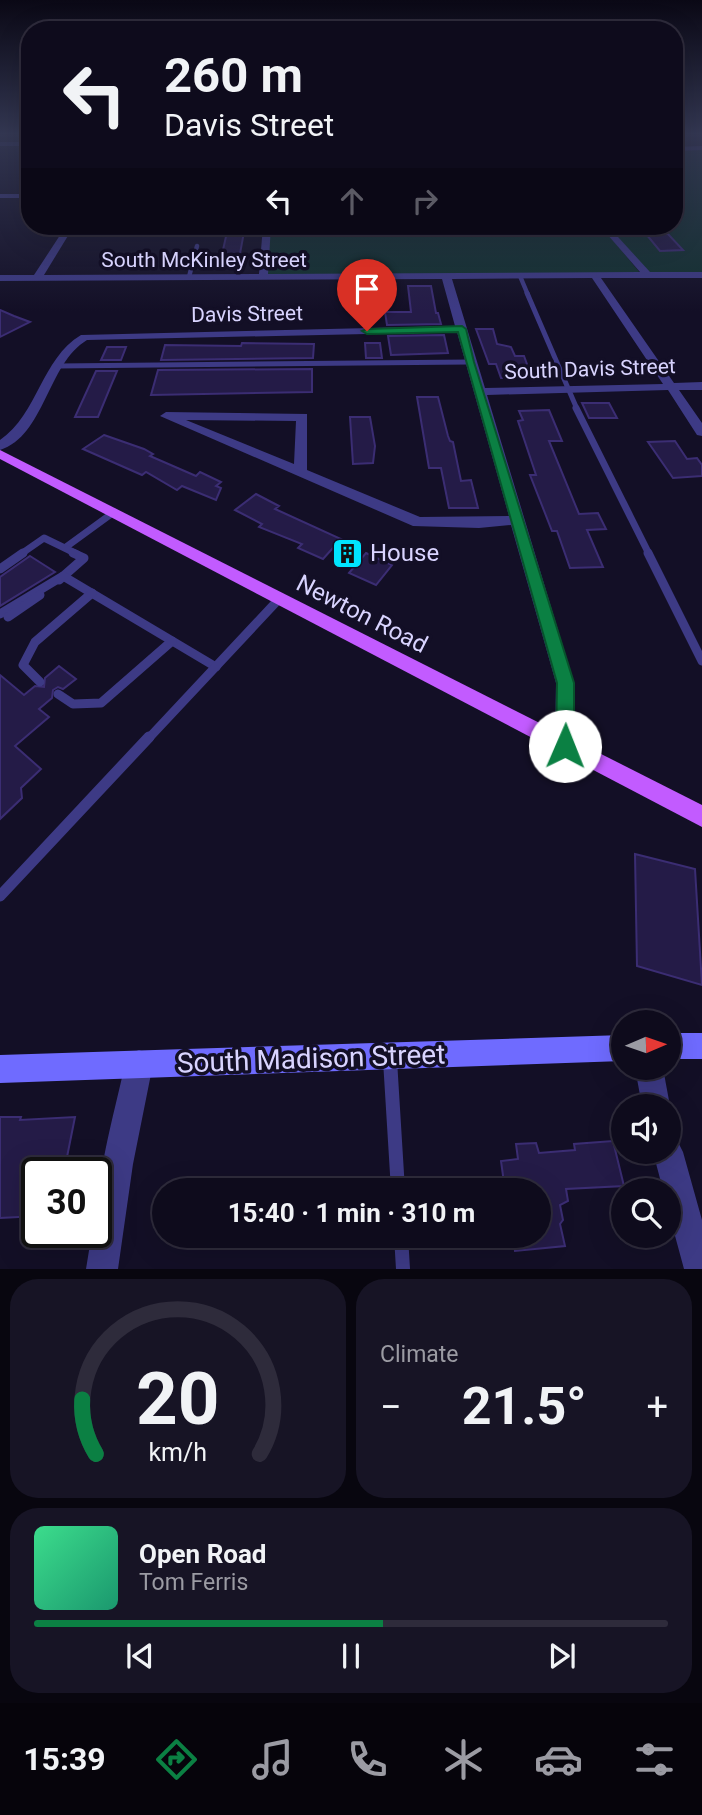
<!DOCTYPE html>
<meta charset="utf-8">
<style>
body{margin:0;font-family:Roboto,sans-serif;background:#171425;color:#f1f3f6;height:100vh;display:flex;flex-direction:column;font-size:26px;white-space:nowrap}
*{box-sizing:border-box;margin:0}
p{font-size:23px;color:#9b9ba3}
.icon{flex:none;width:38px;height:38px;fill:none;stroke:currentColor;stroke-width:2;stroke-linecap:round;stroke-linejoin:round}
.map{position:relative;height:1269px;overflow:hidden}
.side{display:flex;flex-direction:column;gap:10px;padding:10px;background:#08060f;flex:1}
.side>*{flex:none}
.hud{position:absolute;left:21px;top:21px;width:662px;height:214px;border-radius:28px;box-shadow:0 7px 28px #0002,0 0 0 2px #2e2b3b;background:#0e0b1c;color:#f1f3f6;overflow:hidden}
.needle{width:46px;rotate:88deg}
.fabs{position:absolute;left:611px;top:1010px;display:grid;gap:14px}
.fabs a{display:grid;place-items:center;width:70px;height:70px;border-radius:50%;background:#0e0b1c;box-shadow:0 7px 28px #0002,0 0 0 2px #2e2b3b;font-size:35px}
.speed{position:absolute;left:21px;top:1157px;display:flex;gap:14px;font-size:35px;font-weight:700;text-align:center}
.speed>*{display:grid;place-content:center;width:91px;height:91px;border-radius:50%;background:#0e0b1c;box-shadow:0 7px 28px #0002,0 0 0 2px #2e2b3b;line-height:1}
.speed .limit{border:4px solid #111;border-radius:10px;background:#fff;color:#111}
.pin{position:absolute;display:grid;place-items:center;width:60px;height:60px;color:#fff;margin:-72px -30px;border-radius:50% 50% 50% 0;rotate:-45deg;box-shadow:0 0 7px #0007}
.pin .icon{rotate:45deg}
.me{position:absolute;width:77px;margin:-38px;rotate:1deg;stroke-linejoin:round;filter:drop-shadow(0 0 5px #0008)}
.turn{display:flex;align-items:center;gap:24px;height:147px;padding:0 28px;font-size:32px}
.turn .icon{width:91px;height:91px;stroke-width:2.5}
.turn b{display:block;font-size:49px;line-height:60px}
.lanes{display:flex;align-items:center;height:66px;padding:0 28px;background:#0003;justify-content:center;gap:35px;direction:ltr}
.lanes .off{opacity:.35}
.big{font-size:52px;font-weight:700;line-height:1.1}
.side .widget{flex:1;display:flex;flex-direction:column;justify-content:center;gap:10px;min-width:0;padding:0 24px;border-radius:28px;background:#171425}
.side .dial{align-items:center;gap:0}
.dial svg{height:182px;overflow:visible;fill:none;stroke:#2e2b3b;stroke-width:7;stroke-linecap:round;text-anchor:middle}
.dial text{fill:#f1f3f6;stroke:none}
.song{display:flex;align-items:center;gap:21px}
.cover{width:84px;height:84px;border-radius:10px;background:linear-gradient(135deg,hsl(150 70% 55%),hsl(160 70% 35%))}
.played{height:7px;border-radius:4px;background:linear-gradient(90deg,#0b8043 55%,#2e2b3b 55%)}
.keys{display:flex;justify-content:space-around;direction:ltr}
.heat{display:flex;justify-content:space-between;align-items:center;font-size:38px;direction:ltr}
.side .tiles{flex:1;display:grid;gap:10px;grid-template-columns:1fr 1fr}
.widget:last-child{grid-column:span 2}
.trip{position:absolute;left:152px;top:1178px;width:399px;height:70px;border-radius:35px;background:#0e0b1c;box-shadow:0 7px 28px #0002,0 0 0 2px #2e2b3b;font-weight:700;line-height:70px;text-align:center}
.dock{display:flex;height:112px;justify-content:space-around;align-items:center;background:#06040b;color:#9b9ba3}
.dock .icon{width:49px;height:49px}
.dock .on{color:#0b8043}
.dock b{font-size:32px;color:#f1f3f6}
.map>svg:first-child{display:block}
.green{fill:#12302f}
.building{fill:#241b47;stroke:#3b2d73;stroke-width:2}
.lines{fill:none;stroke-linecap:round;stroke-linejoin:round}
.lane-far5{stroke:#3d3a85;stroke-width:4.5}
.lane-far4{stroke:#3d3a85;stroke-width:5}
.lane-far3{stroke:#3d3a85;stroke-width:7}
.lane-far2{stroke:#3d3a85;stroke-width:9}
.lane-far1{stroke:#3d3a85;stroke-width:11}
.lane{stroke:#3d3a85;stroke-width:14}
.street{fill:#3d3a85;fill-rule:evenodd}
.secondary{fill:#6f6bff;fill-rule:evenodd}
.primary{fill:#c25bff;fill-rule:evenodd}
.route{fill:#0b8043;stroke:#07532c;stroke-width:2}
.labels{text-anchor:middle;stroke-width:7;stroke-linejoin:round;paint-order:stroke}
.far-street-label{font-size:21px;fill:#d9d4ff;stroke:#130f26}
.poi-label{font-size:24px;fill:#d9d4ff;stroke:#130f26;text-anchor:start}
.street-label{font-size:24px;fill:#d9d4ff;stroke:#130f26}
.near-street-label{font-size:28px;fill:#d9d4ff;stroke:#130f26}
</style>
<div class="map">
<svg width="702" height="1269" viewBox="0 0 702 1269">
<rect width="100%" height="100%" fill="#130f26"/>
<g class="green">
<path d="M674 149H702V273L649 274 607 226H674Z"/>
<path d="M270 226H601L641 274 266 276Z"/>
</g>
<g class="building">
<path d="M227 232H244L239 259H221Z"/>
<path d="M646 234H668L683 250 660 251Z"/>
<path d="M408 286H431L436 313H438L441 324 387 325 385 312H411Z"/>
<path d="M0 310 14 316 30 322 0 337Z"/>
<path d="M476 329H493L497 344 511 347 515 356H524L532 378H501L496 364H489Z"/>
<path d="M444 335 448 353 391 355 388 336Z"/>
<path d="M242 343 314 344 313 358 161 360 165 345 241 346Z"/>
<path d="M365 343H380L382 358H366Z"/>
<path d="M107 347H126L121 360H101Z"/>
<path d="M312 369V392L151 395 158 370Z"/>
<path d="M96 371H117L98 417H75Z"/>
<path d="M417 397H438L448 436 450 441 453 442 461 481 471 480 478 508H449L441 468H429Z"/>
<path d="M582 403H609L617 418H589Z"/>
<path d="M549 410 562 441H549L579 514 598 513 606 529 587 530 603 567 570 568 557 531H552L530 475H536L518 421 523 420 519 411Z"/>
<path d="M350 417H370L375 446 373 463 353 464Z"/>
<path d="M104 435 144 449 153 454 150 456 196 476 200 472 221 482 216 486 221 488 216 500 182 486 177 490 146 472 142 475 83 449Z"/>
<path d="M675 441 687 459 697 458 702 465V476L673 478 648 442Z"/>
<path d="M256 494 279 506 275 509 341 539 323 559 298 548 302 544 259 527 262 524 235 510Z"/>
<path d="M366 553 392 565 376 585 349 573Z"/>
<path d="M30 556 55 572 0 606V577Z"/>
<path d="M59 666 76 679 63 689 58 687 53 690 52 698 39 709 49 717 15 746 41 769 21 788 22 798 0 819V675L24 695 35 686 44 687 45 678Z"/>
<path d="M635 854 695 869 702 985 637 966Z"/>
<path d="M0 1117H21L20 1120 75 1117 64 1172H37V1216L0 1218Z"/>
<path d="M613 1141 624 1186 566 1189 568 1201 560 1205 563 1220 560 1224 565 1246 515 1251 513 1236H539V1190H505L501 1161 518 1159 516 1144 536 1143 539 1153 575 1150 574 1144Z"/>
</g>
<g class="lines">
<g class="lane-far5">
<path d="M520 276 528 295"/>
<path d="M189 277 197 246"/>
</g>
<g class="lane-far4">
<path d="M527 293 577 409"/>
<path d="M58 366 469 362"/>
</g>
<g class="lane-far3">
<path d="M576 408 649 554"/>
<path d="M66 547 114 512"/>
<path d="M21 554 44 538 77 554"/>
</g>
<g class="lane-far2">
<path d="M648 553 702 661"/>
<path d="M0 569 23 553"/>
<path d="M59 580 84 558 73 553"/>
<path d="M0 614 63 576 216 667"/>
<path d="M8 617 40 595"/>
<path d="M40 682 23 665 35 642 92 593"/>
<path d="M58 694 73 704 101 703 172 641"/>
<path d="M148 739 279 599"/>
</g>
<path class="lane-far1" d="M0 896 149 737"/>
<g class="lane">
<path d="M390 1060 398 1190"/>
<path d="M401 1236 403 1269"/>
</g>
<g class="street">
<rect x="0" y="142" width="30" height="4"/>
<path d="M702 146V150L674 151V147Z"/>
<rect x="0" y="194" width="30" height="4"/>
<path d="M66 226H74L44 275 259 274 263 226H271L268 274 640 272 600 226H608L650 272H702V278H601L674 383 702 382V390H679L702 423V436L697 435 668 390 487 395 574 683 575 746 572 752 565 755 558 752 555 746 556 683 511 525 479 528 413 526 160 416 166 412 307 414V470L420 517 509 516 457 332 87 340C47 364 45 436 0 450V440C38 414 41 359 81 335L455 326 442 279 0 281V275H34ZM592 278 663 384 485 388 452 279ZM186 420 296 421 294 464Z"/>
<path d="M139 1050 149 1054 153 1064 133 1164 118 1269H86L92 1232H96C96 1175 113 1119 125 1064L129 1054Z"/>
<path d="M635 1068H663L670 1106 668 1110V1106H642Z"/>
<path d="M668 1138 678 1142 683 1152 702 1220V1269H684L668 1210V1190H663L653 1152H668Z"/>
</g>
<g class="secondary">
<rect x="668" y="1033" width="34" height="26"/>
<path d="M623 1035V1061L0 1083V1055Z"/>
</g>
<path class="primary" d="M0 450 702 805V827L0 459Z"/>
</g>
<linearGradient id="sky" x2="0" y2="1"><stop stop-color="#0a0815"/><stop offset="0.43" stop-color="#333752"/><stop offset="1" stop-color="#333752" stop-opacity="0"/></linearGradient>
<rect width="702" height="311" fill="url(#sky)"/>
<path class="route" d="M462 326 466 329 474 362 574 683V746L571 752 565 754 558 752 556 746 557 683 458 332 367 334 362 331 367 329Z"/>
<defs>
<symbol id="building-square" viewBox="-11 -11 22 22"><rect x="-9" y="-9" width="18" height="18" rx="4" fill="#00e5ff" stroke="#130f26"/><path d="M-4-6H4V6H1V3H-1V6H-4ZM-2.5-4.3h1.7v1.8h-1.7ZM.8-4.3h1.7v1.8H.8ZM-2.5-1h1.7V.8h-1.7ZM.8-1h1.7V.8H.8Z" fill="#111"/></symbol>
</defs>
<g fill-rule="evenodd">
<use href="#building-square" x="330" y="536" width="35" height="35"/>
</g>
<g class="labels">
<g class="far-street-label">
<text x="204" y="267">South McKinley Street</text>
<text transform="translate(247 314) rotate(-1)" y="7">Davis Street</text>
<text transform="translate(590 369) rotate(-2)" y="7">South Davis Street</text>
</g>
<g class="poi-label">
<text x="370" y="561">House</text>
</g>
<g class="street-label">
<text transform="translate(362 614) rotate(27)" y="8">Newton Road</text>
</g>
<g class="near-street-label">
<text transform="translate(311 1058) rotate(-2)" y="10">South Madison Street</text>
</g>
</g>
</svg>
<div class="fabs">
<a><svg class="needle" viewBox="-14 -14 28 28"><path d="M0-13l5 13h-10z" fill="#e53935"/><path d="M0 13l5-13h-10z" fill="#9b9ba3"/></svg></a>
<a><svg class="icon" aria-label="sound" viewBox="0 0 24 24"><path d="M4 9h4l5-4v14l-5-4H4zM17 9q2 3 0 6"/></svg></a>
<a><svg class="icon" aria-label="search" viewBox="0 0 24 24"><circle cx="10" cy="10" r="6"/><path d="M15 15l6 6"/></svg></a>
</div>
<div class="speed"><div class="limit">30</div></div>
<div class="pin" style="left:367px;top:331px;background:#d93025"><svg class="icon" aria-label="arrive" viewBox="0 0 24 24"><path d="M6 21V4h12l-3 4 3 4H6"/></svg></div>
<svg class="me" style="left:565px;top:746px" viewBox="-20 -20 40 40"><circle r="19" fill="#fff"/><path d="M0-13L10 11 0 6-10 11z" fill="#0b8043"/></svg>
<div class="trip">15:40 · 1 min · 310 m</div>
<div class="hud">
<div class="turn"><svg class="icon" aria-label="left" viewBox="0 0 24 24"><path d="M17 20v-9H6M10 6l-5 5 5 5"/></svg><div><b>260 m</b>Davis Street</div></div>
<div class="lanes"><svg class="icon" aria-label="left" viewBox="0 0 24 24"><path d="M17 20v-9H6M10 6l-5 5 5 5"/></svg><svg class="icon off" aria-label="ahead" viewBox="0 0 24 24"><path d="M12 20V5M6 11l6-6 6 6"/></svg><svg class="icon off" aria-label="right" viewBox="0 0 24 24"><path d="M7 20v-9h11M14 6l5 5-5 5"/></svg></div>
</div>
</div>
<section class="side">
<div class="tiles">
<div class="widget dial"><svg viewBox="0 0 100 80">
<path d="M14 69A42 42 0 1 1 86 69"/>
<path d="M14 69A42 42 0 0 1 8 45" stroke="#0b8043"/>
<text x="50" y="56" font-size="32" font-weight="700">20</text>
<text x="50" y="72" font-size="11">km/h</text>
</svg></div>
<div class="widget"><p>Climate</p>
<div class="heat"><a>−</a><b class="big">21.5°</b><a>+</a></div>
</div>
<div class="widget">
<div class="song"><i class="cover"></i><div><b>Open Road</b><p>Tom Ferris</p></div></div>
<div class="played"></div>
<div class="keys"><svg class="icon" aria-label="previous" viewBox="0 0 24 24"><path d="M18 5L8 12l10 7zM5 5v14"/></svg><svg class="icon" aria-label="pause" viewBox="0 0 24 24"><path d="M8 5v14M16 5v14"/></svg><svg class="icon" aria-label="next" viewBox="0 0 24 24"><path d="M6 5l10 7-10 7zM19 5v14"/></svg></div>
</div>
</div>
</section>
<nav class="dock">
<b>15:39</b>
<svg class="icon on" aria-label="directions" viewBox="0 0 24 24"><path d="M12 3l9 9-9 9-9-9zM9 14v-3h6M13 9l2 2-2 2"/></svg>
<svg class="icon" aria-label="music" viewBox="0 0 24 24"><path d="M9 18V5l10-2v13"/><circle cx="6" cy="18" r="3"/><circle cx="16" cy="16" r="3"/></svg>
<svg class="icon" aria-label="phone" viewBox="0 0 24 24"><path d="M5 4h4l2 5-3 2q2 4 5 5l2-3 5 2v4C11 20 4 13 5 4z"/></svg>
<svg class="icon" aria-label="climate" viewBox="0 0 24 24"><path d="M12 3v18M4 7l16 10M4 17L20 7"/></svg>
<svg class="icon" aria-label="car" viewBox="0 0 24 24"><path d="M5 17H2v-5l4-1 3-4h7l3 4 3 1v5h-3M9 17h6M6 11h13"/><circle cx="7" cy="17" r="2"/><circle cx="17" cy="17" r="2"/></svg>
<svg class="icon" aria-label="filters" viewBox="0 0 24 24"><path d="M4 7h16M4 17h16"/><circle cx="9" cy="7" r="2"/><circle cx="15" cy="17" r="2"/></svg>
</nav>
